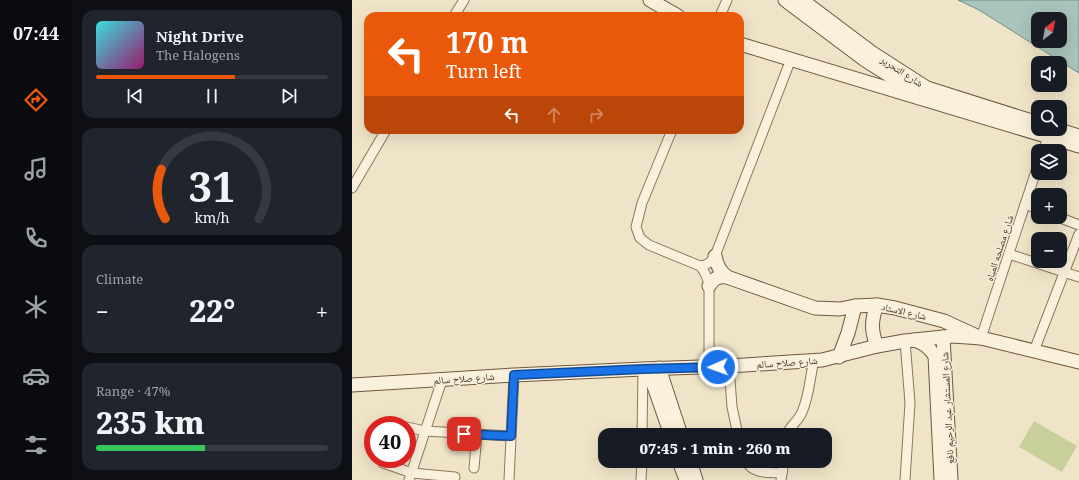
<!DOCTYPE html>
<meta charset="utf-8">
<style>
body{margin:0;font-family:"Noto Serif","Noto Naskh Arabic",serif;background:#20242c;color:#f1f3f6;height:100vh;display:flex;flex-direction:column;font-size:15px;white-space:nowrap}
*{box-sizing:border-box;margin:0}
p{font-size:13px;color:#9ea1a6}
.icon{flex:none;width:22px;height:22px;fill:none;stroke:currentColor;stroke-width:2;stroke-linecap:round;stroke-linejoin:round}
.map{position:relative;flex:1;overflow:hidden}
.sheet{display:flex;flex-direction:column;gap:10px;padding:10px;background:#0d0f14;width:280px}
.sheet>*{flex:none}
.guide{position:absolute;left:12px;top:12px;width:380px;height:122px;border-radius:12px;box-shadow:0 4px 16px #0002;background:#ea580c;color:#fff;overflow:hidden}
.needle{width:26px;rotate:31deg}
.controls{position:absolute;left:679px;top:12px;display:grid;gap:8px}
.controls a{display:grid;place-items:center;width:36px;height:36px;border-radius:8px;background:#171b24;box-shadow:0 4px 16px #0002;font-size:20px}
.speed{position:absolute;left:12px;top:416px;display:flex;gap:8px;font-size:20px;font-weight:700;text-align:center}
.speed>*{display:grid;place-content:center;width:52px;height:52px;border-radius:50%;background:#171b24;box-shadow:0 4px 16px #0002;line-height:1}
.speed .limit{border:6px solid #d22;background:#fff;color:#111}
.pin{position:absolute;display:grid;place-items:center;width:34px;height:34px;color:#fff;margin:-17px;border-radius:8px;box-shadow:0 2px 6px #0006}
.me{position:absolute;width:44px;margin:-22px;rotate:268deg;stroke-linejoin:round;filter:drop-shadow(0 0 3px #0008)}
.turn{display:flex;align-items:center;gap:14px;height:84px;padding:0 16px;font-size:18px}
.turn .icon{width:52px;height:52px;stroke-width:2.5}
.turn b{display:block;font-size:28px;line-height:34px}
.lanes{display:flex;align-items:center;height:38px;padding:0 16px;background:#0003;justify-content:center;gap:20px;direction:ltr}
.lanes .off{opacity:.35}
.big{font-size:30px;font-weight:800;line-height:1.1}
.sheet .widget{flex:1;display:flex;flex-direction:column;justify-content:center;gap:6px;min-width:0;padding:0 14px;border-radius:12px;background:#20242c}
.sheet .dial{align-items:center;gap:0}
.dial svg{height:104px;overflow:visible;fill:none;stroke:#363941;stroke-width:7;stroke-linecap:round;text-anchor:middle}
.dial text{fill:#f1f3f6;stroke:none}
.song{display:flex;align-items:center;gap:12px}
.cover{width:48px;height:48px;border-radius:6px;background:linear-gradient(135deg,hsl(180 70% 55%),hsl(320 70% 35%))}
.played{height:4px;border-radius:2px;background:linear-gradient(90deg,#ea580c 60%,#363941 60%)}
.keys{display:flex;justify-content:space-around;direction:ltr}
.heat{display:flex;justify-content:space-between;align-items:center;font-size:22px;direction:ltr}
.charge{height:6px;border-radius:3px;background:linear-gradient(90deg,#34c759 47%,#363941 0)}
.trip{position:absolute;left:246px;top:428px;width:234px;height:40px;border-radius:12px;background:#171b24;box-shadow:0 4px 16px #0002;font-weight:800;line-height:40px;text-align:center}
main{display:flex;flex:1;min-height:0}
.dock{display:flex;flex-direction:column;width:72px;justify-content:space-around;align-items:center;background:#090b0e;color:#9ea1a6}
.dock .icon{width:28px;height:28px}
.dock .selected{color:#ea580c}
.dock b{font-size:18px;color:#f1f3f6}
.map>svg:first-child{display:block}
.green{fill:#c9cf9b}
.water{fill:#a9c4bc;stroke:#6f938a;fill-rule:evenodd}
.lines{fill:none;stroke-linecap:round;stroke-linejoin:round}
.street-casing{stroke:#8d765c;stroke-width:11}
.secondary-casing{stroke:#6f573f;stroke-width:15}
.street{stroke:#faf1dc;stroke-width:9}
.secondary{stroke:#faf1dc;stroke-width:13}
.route-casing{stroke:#114b97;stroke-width:10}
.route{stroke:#1a73e8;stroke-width:7}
.labels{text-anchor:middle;stroke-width:3;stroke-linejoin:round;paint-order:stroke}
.street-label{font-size:10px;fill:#3d2e20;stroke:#f7eed8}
</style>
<main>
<nav class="dock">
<b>07:44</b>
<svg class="icon selected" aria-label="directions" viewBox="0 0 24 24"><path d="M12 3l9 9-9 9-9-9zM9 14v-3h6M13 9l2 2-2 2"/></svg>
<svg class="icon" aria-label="music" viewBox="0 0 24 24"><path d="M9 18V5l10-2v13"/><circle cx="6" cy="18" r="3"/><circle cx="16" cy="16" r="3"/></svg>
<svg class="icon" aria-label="phone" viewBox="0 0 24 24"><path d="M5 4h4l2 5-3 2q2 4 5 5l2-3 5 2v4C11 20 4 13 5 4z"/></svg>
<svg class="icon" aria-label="climate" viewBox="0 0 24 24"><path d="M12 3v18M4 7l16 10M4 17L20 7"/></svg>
<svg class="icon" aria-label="car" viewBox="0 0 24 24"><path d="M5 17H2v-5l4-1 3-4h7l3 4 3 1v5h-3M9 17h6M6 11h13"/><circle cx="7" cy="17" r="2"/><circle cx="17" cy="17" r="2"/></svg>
<svg class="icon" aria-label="filters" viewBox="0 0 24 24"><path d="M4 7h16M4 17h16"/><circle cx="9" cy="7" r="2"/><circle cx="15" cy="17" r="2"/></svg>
</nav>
<section class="sheet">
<div class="widget">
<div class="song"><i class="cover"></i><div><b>Night Drive</b><p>The Halogens</p></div></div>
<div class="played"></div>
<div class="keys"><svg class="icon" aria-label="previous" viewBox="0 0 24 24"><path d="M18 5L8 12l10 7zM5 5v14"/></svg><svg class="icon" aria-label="pause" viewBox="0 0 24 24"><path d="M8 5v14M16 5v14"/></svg><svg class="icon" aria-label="next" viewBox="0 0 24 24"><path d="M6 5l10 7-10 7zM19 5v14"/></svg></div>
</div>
<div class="widget dial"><svg viewBox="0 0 100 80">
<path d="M14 69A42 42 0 1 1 86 69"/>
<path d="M14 69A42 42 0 0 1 11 31" stroke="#ea580c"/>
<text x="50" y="56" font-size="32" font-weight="700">31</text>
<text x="50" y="72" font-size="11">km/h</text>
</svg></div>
<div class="widget"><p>Climate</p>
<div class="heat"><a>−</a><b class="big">22°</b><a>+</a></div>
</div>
<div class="widget"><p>Range · 47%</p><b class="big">235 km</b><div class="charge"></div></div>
</section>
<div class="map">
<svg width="727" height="480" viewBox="0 0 727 480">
<rect width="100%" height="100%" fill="#f0e4c8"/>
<path class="green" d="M682 421 725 446 710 472 667 447Z"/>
<path class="water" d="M606 0H727V73L627 10ZM686 19H708V41H686Z"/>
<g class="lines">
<defs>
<g id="street">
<path d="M102 16 112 0"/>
<path d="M368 16 375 0"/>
<path d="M320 130 290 203 284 227 288 238 297 245 348 266C354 273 356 278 357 286V355L361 361 366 367"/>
<path d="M691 151 696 137"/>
<path d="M0 188 34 130"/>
<path d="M673 204 686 209"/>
<path d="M706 217 727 225"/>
<path d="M657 254 727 277"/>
<path d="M348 266C356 265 359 262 363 256L439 59"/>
<path d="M629 338 686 165"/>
<path d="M553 341 558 403 553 480"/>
<path d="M682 351 727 234"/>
<path d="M377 366 380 407 386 435"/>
<path d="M42 424 44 425"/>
<path d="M55 427 73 431 159 436"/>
<path d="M290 435 291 369"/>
<path d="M435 435C437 426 447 421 450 412 457 397 458 377 462 360"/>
<path d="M394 461C402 475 416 472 430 473"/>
<path d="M31 463 60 473 103 477"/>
<path d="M122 468 125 434"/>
<path d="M57 480 90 380"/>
<path d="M157 480 162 375"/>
<path d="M289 480 290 461"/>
<path d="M429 480 432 461"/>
</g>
<g id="secondary">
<path d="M298 0 326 16"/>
<path d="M433 0 513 60 549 83 561 93"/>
<path d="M450 0 519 52 575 88 686 123"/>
<path d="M388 44 727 146"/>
<path d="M704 129 727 136"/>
<path d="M363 256C365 266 368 271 375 277"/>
<path d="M357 286C362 278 366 276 375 277L463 308 488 309 503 306 525 305 543 308 592 321 629 338 727 362"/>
<path d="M591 337 599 480"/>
<path d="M562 340C572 343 577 347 583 356L589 480"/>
<path d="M525 346C519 331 519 320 525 305"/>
<path d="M487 357 496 333 503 306"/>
<path d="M307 368 329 435"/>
<path d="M296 369 319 435"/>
<path d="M0 385 162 375 291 369 377 366 470 360 525 346 553 341 601 336 629 338"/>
<path d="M327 461 334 480"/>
<path d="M338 461 344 480"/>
</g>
</defs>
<use href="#street" class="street-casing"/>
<use href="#secondary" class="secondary-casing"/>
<use href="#street" class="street"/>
<use href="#secondary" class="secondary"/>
</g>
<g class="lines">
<defs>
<path id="route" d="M112 434 159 436 162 375 291 369 366 367"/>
</defs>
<use href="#route" class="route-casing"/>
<use href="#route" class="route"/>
</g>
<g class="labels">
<g class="street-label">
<text transform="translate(550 71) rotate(33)" y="4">شارع التحرير</text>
<text transform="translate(647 248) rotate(-72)" y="4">شارع مصلحه المياه</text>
<text transform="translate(552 311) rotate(13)" y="4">شارع الاستاد</text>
<text transform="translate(435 362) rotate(-4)" y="4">شارع صلاح سالم</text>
<text transform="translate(112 378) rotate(-4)" y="4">شارع صلاح سالم</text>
<text transform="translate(595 408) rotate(-93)" y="4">شارع المستشار عبد الرحيم نافع</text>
</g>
</g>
</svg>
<div class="controls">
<a><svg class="needle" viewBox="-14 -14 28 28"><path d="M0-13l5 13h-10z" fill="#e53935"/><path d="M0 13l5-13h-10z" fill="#9ea1a6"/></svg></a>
<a><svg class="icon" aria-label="sound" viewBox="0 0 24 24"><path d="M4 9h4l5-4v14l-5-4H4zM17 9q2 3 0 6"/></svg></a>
<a><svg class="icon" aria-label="search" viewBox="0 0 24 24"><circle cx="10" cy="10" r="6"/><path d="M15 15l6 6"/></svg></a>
<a><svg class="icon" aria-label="layers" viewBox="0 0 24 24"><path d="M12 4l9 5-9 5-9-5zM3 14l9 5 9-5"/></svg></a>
<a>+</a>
<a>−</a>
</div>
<div class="speed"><div class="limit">40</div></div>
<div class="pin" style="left:112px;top:434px;background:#d93025"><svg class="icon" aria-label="arrive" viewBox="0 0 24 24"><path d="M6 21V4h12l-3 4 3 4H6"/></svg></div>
<svg class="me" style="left:366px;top:367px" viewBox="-20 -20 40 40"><circle r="17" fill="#1a73e8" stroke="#fff" stroke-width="3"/><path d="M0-11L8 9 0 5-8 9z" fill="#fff"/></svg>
<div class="trip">07:45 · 1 min · 260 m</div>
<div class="guide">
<div class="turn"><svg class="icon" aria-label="left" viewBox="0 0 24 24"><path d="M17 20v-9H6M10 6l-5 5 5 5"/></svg><div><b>170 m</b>Turn left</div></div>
<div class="lanes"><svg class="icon" aria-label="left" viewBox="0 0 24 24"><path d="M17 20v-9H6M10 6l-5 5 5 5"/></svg><svg class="icon off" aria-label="ahead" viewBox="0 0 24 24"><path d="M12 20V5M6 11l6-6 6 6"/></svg><svg class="icon off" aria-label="right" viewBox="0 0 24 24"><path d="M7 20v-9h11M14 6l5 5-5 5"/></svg></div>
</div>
</div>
</main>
